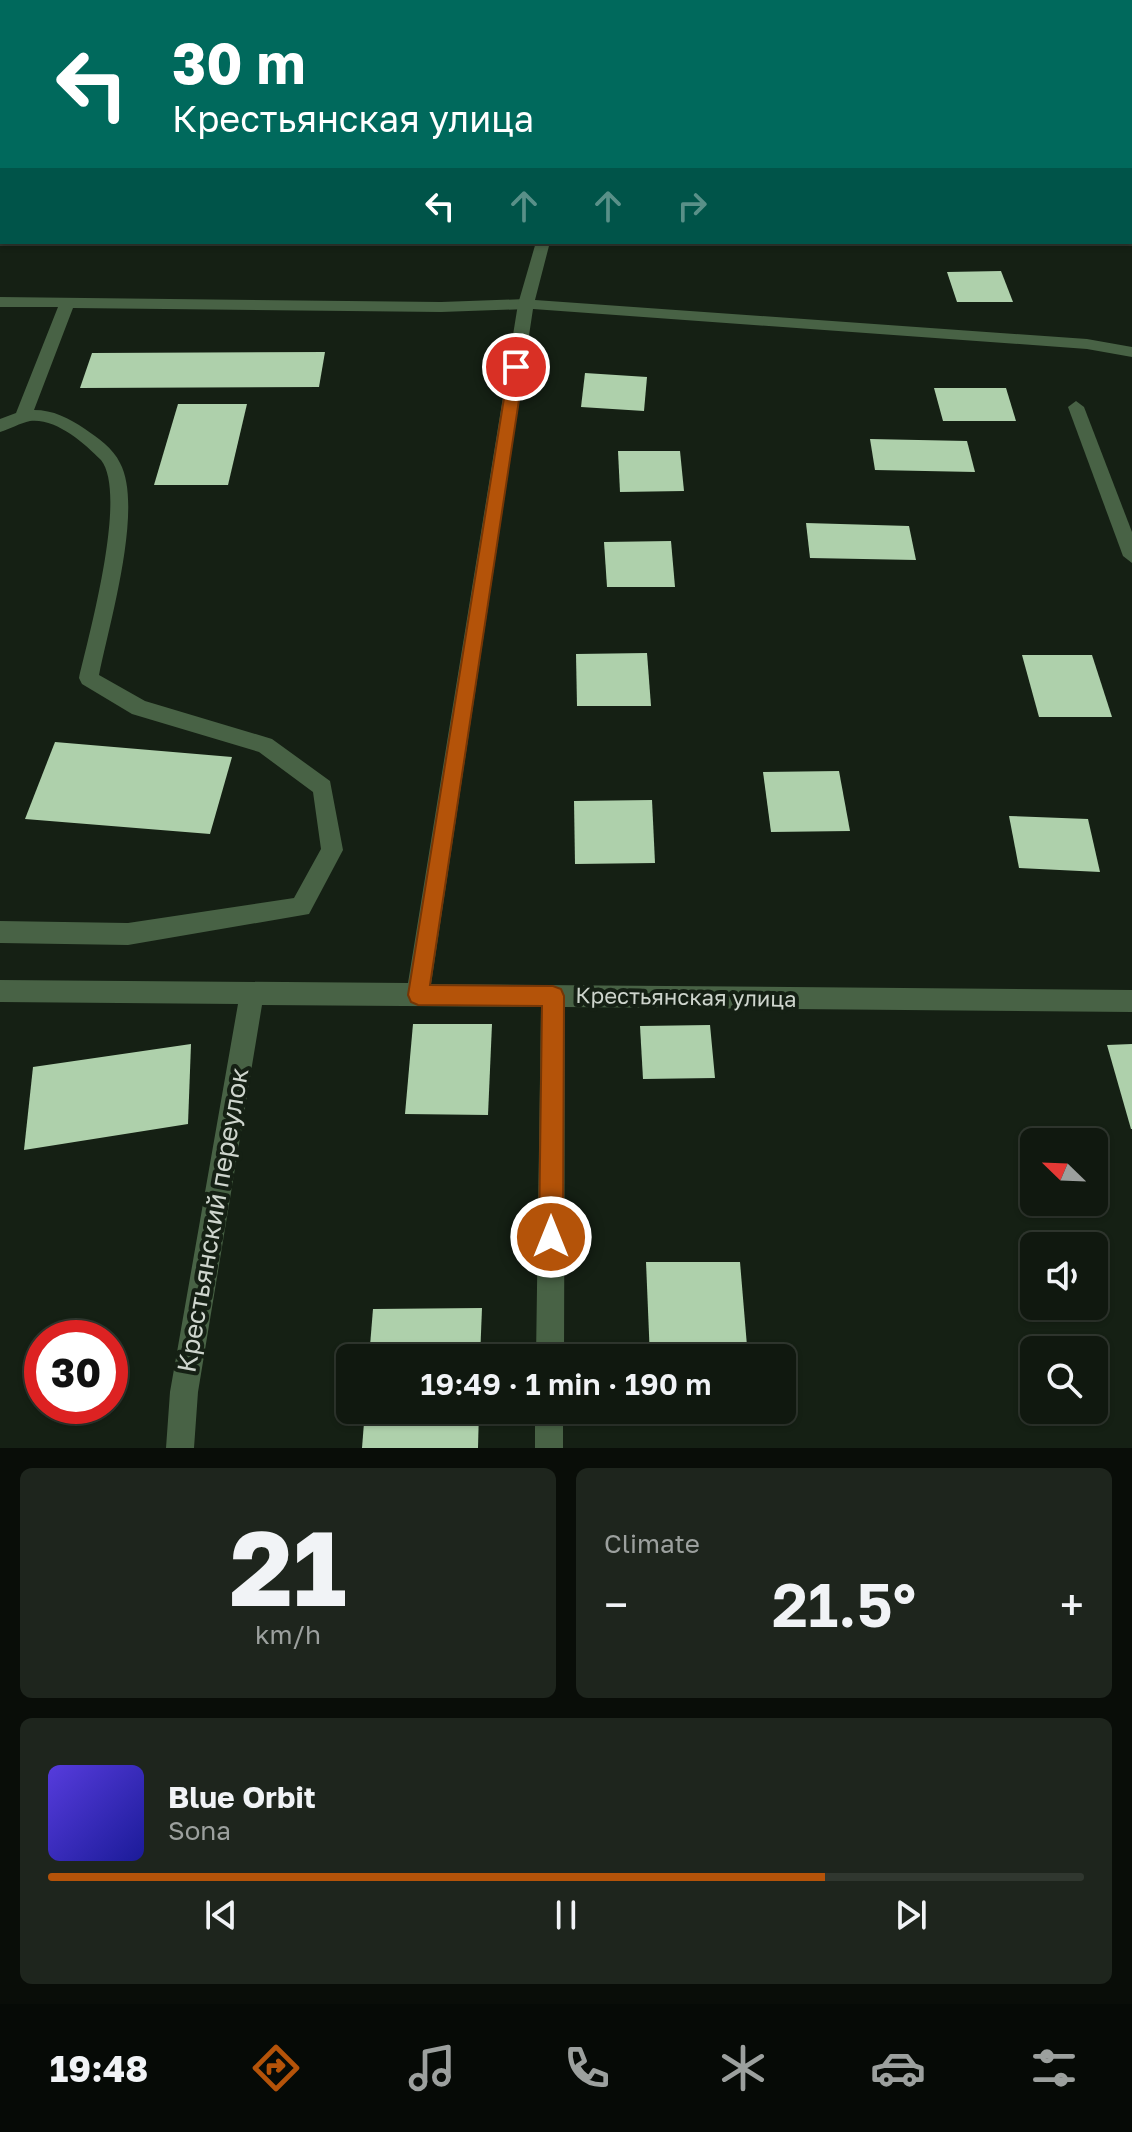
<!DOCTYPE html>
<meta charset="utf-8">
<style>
body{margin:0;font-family:"Golos Text",sans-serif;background:#1e251d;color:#f1f3f6;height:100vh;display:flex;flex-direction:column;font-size:30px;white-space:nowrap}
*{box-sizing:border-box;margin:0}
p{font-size:26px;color:#9ca09e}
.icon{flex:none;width:44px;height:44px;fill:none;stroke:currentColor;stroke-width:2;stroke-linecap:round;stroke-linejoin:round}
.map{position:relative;height:1448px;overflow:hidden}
.sheet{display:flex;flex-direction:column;gap:20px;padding:20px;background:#090d08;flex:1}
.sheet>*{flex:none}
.top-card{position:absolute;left:0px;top:0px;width:1132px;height:244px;box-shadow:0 2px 6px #0004,0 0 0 2px #30372f;background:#00695c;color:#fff;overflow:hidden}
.needle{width:52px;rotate:293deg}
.controls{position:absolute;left:1020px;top:1128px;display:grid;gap:16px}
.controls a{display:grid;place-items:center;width:88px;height:88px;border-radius:12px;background:#10180f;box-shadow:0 2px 6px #0004,0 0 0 2px #30372f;font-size:40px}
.speed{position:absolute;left:24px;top:1320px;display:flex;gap:16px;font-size:40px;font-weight:700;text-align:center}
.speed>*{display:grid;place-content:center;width:104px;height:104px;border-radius:50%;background:#10180f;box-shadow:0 2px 6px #0004,0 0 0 2px #30372f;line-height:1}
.speed .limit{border:12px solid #d22;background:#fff;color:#111}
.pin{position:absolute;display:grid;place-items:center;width:68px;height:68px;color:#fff;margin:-34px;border:4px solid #fff;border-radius:50%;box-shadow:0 2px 8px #0007}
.me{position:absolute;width:88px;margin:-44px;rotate:0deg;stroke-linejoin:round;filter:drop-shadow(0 0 6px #0008)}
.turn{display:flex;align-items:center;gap:28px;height:168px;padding:0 40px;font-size:36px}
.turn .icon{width:104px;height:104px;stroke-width:2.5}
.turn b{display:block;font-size:56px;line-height:68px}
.lanes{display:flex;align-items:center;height:76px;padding:0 40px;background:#0003;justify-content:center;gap:40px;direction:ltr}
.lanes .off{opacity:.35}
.big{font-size:60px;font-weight:600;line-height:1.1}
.sheet .tile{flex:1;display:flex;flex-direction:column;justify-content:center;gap:12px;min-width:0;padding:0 28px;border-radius:12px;background:#1e251d}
.sheet .dial{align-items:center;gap:0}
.dial b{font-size:104px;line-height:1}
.song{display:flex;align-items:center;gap:24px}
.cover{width:96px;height:96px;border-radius:12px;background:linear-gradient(135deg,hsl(250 70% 55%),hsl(240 70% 35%))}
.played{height:8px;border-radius:4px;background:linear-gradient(90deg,#b45309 75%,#30372f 75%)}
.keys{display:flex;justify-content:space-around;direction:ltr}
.heat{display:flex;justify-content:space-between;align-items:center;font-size:44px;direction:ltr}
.sheet .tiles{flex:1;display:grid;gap:20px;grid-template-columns:1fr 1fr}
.tile:last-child{grid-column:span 2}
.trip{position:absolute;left:336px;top:1344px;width:460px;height:80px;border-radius:12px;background:#10180f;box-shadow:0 2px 6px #0004,0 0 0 2px #30372f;font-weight:600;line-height:80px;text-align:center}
.menu{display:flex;height:128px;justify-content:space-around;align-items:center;background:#060a06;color:#9ca09e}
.menu .icon{width:56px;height:56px}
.menu .selected{color:#b45309}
.menu b{font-size:36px;color:#f1f3f6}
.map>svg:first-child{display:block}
.building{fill:#aed0ab}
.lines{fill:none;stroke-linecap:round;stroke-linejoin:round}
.service{fill:#486245;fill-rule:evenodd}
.minor{fill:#486245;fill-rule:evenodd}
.route{fill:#b45309;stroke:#753606;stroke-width:2}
.labels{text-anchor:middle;stroke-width:8;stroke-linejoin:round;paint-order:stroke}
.street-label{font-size:22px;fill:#ced5cd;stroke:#152014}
.near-street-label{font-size:26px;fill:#ced5cd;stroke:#152014}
</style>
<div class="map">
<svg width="1132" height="1448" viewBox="0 0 1132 1448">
<rect width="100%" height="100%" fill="#152014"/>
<g class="building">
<path d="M1001 271 1013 302H957L947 272Z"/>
<path d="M325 352 319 387 80 388 92 353Z"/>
<path d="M585 373 647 377 644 411 581 407Z"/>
<path d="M934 388H1006L1016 421H943Z"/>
<path d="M178 404H247L228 485H154Z"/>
<path d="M870 439 967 441 975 472 875 470Z"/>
<path d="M618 451H680L684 491 620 492Z"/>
<path d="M806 523 909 526 916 560 810 558Z"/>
<path d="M671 541 675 587H607L604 542Z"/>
<path d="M647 653 651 706H577L576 654Z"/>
<path d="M1022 655H1092L1112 717H1039Z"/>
<path d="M55 742 232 757 210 834 25 819Z"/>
<path d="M839 771 850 831 771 832 763 772Z"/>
<path d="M652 800 655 863 575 864 574 801Z"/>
<path d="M1009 816 1088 819 1100 872 1019 868Z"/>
<path d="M413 1024H492L488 1115 405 1114Z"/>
<path d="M710 1025 715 1078 643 1079 640 1026Z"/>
<path d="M191 1044 188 1124 24 1150 33 1067Z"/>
<path d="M1132 1044V1129H1131L1107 1045Z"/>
<path d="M646 1262H740L748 1358H650Z"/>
<path d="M482 1308 480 1358H369L373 1309Z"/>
<path d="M365 1410H479L478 1448H362Z"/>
</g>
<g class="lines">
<path class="service" d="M0 297 441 302 526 299 534 304 526 309 441 312 73 308 34 410C53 410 69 418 85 429 98 438 113 448 120 463 144 507 109 625 99 675L145 701 272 739 330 781 343 850 309 914 128 945 0 943V921L128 923 294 898 321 849 313 792 259 752 132 714 82 684 79 678C89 635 128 494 101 460 84 443 56 418 30 421 20 423 10 429 0 432V419L16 413 58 307H0Z"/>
<g class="minor">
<path d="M502 0H516L518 2H504Z"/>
<path d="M536 242H550L535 300 1087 339 1132 347V357L1087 349 533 309 431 984 1132 990V1012L565 1007 564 1358H536L541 1007 262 1005 198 1392 194 1448H166L170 1392 238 1004 0 1002V980L408 983 518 304Z"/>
<path d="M1076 401 1084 407 1132 532V563L1123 556 1068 407Z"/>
<rect x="535" y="1410" width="28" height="38"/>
</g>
</g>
<path class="route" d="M516 362 524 367 430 985 553 986 561 989 564 996 563 1237 559 1246 551 1249 543 1246 539 1237 542 1006 418 1005 411 1002 408 995 509 367Z"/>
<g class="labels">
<g class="street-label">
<text transform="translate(686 997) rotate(1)" y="8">Крестьянская улица</text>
</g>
<g class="near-street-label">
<text transform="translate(213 1220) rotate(-80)" y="9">Крестьянский переулок</text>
</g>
</g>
</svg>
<div class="controls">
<a><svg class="needle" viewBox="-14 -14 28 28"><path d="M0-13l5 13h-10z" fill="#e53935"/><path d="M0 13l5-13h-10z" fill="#9ca09e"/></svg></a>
<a><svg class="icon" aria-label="sound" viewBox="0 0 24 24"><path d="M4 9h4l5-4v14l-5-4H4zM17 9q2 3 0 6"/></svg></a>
<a><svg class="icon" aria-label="search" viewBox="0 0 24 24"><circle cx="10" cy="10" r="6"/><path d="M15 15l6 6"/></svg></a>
</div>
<div class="speed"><div class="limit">30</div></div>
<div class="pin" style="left:516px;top:367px;background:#d93025"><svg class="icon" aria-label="arrive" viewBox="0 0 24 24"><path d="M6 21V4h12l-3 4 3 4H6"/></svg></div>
<svg class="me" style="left:551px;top:1237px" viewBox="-20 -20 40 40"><circle r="17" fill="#b45309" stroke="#fff" stroke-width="3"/><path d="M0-11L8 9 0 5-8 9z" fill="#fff"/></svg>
<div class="trip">19:49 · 1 min · 190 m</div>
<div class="top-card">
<div class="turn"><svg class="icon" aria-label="left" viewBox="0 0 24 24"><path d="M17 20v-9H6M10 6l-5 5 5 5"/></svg><div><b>30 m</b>Крестьянская улица</div></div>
<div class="lanes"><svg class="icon" aria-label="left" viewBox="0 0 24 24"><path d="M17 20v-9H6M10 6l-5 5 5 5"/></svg><svg class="icon off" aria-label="ahead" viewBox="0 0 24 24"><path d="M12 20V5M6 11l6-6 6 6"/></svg><svg class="icon off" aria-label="ahead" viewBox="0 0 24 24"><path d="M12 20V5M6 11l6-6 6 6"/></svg><svg class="icon off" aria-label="right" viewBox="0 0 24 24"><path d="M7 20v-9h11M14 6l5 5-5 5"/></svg></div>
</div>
</div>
<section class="sheet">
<div class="tiles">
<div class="tile dial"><b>21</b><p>km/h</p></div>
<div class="tile"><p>Climate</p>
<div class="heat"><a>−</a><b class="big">21.5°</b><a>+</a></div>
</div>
<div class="tile">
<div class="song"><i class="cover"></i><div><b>Blue Orbit</b><p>Sona</p></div></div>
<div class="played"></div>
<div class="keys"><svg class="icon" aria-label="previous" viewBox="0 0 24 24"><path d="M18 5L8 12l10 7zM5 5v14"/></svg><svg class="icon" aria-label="pause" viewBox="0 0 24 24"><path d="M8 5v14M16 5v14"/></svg><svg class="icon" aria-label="next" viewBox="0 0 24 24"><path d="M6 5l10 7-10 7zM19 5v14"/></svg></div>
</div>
</div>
</section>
<nav class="menu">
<b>19:48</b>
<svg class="icon selected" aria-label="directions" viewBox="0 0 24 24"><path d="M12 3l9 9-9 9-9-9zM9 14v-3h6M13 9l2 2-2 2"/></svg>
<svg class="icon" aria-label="music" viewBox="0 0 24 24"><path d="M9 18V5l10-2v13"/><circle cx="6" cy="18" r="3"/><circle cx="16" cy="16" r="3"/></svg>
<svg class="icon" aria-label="phone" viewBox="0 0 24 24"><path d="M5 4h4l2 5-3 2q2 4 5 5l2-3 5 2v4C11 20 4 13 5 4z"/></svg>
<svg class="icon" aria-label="climate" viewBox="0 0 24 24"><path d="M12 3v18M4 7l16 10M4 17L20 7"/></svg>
<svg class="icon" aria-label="car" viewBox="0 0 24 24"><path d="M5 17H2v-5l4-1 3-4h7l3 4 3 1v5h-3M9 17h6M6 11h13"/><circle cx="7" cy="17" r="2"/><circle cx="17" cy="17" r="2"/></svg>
<svg class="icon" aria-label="filters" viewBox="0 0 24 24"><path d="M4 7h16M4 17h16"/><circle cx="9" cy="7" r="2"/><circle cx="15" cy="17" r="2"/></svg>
</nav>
